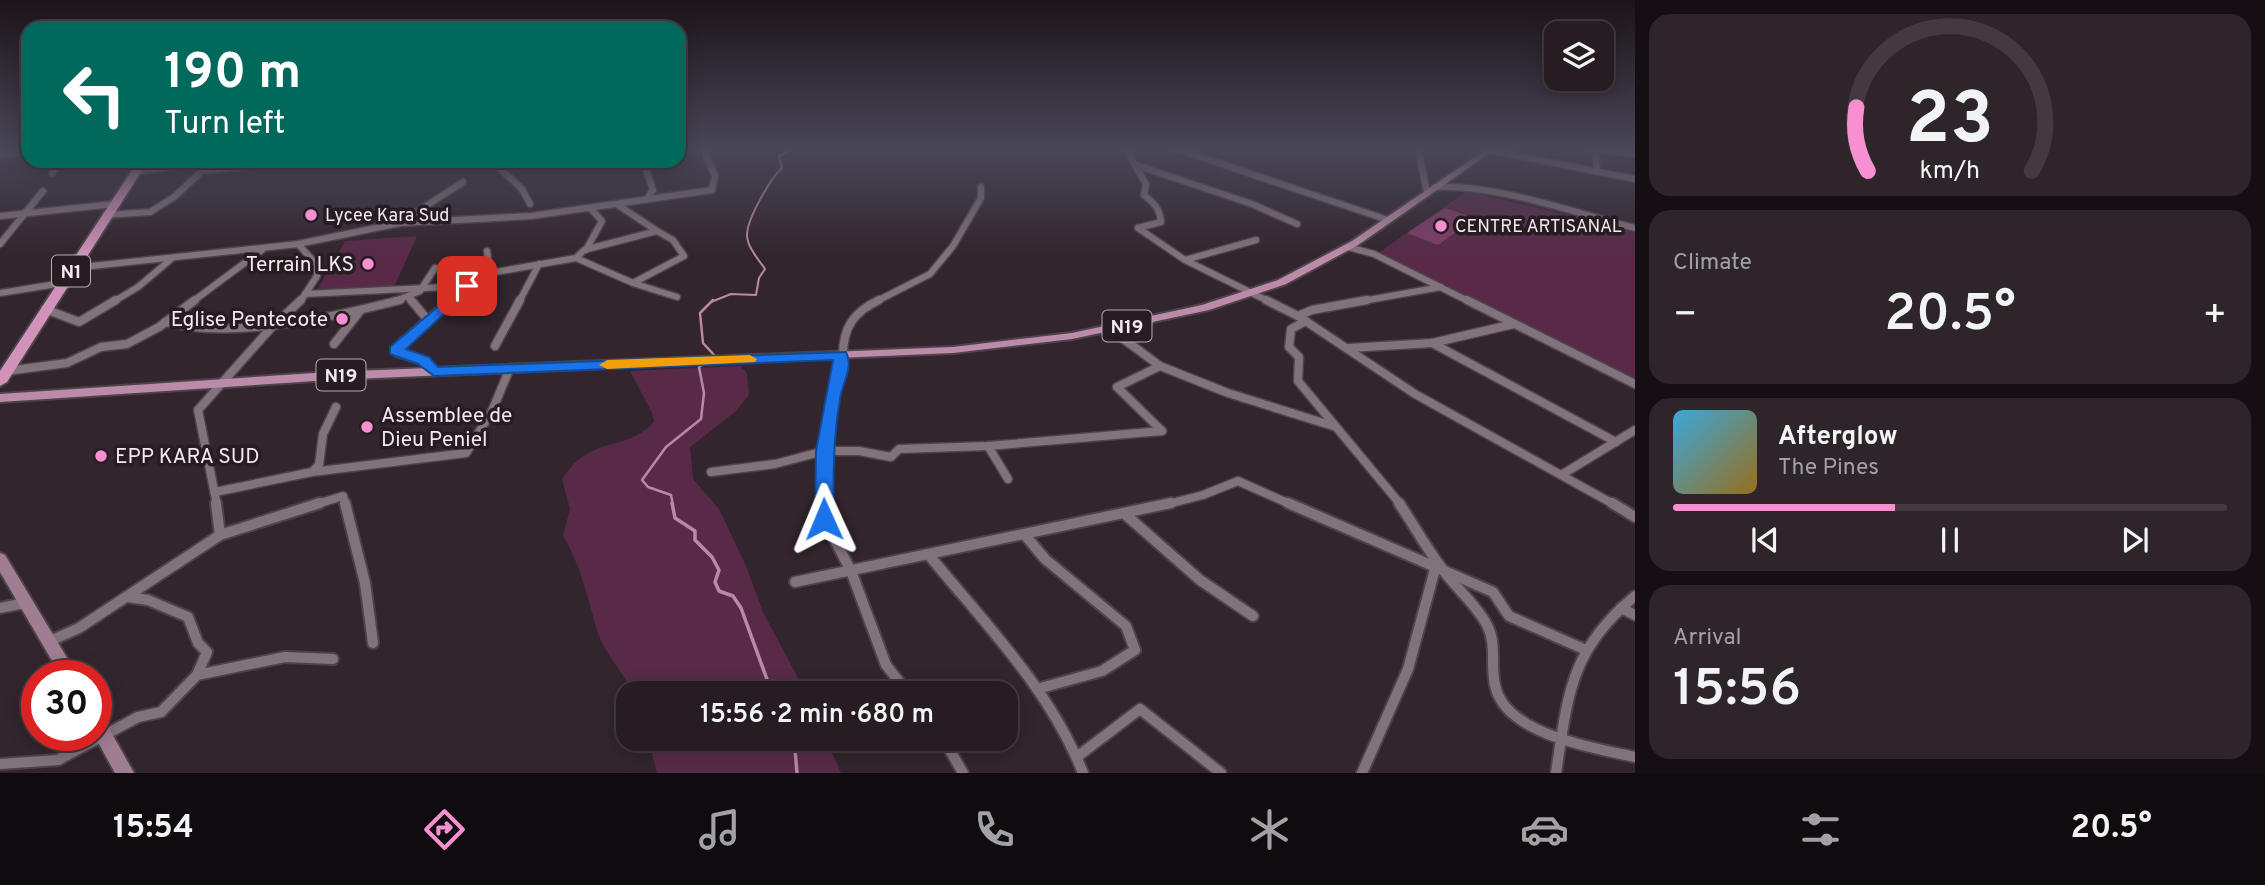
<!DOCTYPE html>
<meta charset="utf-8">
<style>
body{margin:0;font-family:Overpass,sans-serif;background:#2e252a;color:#f1f3f6;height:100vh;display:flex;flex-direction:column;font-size:26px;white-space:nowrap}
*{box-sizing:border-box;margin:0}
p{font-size:23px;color:#a4a1a5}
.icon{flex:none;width:38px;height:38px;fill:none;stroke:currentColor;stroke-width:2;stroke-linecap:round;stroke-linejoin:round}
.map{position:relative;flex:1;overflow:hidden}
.drawer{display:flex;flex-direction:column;gap:14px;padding:14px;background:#150f13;width:630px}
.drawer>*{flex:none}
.guide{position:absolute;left:21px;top:21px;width:665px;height:147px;border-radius:21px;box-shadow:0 4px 18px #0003,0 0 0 2px #423a40;background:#00695c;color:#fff;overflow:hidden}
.fabs{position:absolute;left:1544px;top:21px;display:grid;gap:14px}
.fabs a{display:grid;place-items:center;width:70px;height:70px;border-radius:14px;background:#261c22;box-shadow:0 4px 18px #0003,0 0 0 2px #423a40;font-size:35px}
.speed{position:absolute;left:21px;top:660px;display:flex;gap:14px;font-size:35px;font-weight:700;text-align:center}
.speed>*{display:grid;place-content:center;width:91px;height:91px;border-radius:50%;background:#261c22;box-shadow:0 4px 18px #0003,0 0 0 2px #423a40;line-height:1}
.speed .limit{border:10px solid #d22;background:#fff;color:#111}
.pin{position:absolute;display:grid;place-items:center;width:60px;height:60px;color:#fff;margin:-30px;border-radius:14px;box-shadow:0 4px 10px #0006}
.me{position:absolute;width:77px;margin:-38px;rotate:359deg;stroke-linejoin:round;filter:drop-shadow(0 0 5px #0008)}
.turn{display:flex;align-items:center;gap:24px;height:147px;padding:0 28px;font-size:32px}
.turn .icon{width:91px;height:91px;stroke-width:2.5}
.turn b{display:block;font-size:49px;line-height:60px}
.big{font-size:52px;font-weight:600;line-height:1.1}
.drawer .widget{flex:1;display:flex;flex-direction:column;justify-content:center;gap:10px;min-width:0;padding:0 24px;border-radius:21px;background:#2e252a}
.drawer .dial{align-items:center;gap:0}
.dial svg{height:182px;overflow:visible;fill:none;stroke:#423a40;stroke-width:7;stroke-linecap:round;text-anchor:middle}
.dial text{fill:#f1f3f6;stroke:none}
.song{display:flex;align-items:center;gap:21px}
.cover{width:84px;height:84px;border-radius:10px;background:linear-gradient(135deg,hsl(200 70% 55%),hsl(40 70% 35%))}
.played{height:7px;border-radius:4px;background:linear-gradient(90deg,#f690d1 40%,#423a40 40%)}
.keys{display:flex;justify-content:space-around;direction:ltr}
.heat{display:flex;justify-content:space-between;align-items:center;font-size:38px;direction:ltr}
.trip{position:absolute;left:616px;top:681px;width:402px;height:70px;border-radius:21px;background:#261c22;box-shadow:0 4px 18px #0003,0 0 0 2px #423a40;font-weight:600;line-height:70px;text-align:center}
.tabs{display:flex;height:112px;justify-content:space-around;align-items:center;background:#0f0b0e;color:#a4a1a5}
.tabs .icon{width:49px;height:49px}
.tabs .active{color:#f690d1}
.tabs b{font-size:32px;color:#f1f3f6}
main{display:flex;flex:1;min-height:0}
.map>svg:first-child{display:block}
.green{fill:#582a48}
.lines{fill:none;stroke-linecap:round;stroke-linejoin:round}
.stream-far2{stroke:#bc87a9;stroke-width:2}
.stream-far1{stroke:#bc87a9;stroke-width:2.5}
.stream{stroke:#bc87a9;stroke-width:3.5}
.building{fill:#813d6a}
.minor-far2-casing{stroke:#4e4349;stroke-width:9}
.minor-far1-casing{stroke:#4e4349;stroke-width:11}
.minor-casing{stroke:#4e4349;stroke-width:14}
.secondary-casing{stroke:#4e4349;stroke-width:4}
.primary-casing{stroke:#4e4349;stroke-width:4}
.trunk-casing{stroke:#4e4349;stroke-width:4}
.minor-far2{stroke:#82727b;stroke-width:6}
.minor-far1{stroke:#82727b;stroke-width:8}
.minor{stroke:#82727b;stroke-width:10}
.secondary{fill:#a07e92;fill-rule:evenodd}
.primary{fill:#bd8baa;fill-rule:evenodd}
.trunk{fill:#d193ba;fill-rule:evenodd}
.route{fill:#1a73e8;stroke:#114b97;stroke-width:2}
.slow{fill:#f59e0b}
.poi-dot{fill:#f690d1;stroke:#281c23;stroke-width:2.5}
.labels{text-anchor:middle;stroke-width:7;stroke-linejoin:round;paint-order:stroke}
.far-poi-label{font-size:18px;fill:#f3eaef;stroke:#281c23;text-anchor:start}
.shield{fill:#281c23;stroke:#b6acb2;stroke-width:2}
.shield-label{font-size:19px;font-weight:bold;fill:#f3eaef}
.poi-label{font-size:21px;fill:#f3eaef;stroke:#281c23;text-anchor:end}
</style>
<main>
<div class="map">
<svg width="1635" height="773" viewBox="0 0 1635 773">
<rect width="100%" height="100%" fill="#32252d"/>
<g class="green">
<path d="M1467 191 1635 232V380L1378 253Z"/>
<path d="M417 236 394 287 316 292 345 241Z"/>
<path d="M740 366 747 373 749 395 735 412 690 447 693 479 719 509 746 566 763 612 806 693H634C621 670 603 652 596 627 587 594 580 565 563 535L570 509 562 479C592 433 624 454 654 422L652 413 630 371Z"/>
<path d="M648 739H826L841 773H657Z"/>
</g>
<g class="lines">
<path class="stream-far2" d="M711 302 731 294 756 295 759 278 765 269C759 260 747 247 747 235 747 219 770 179 782 168L779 156 794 148"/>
<g class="stream-far1">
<path d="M713 300 700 313 703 343 715 356 713 358"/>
<path d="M673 505 671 495 648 487 642 480 666 447 701 419 704 393 699 367 707 362"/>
</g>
<g class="stream">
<path d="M672 503 675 518 695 531V540L712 557 719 570 715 582 719 591 733 596 741 608 772 693"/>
<path d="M794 738 797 773"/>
</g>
</g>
<path class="building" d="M1445 208 1475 218 1438 245 1407 233Z"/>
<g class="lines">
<defs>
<g id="minor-far2">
<path d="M1125 148 1146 184 1144 195C1154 203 1160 209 1161 222L1138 228"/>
<path d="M1174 148 1388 220"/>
<path d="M1418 148 1427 193"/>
<path d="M1590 148 1635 154"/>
<path d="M1595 149 1597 172"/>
<path d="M1489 150 1635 179"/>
<path d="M0 154 28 152"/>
<path d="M492 161 522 189 530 204"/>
<path d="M643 161 653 190 646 200"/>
<path d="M1136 165 1252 204 1297 224"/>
<path d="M135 172 213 161"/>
<path d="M52 173 62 161"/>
<path d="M1435 187C1496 184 1575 213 1635 228"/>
<path d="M106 215 150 212 174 197 202 171 296 161"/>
<path d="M0 216 114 204"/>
<path d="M400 223 463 182"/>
<path d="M1138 228 1185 260 1270 302"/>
<path d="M0 244 43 191"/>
<path d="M298 244 317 265V276L300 302"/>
<path d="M1348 247 1374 254 1470 302"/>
<path d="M586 250 602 221 591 209"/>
<path d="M487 251 490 273"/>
<path d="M576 258 633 283 684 256 673 240 657 231"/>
<path d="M1185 260 1256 240"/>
<path d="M73 268 298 244 400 223 531 216 712 190 715 176 703 148"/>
<path d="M633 283 677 297"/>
<path d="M0 293 63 283"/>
<path d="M305 294 466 286 488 277 490 273 576 258 584 250 657 231 618 205"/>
<path d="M409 298 412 302"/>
<path d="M113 302 138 287 170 260"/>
<path d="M192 302 262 250"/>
<path d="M393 302 420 291 435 268"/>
<path d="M449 302 466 287"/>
<path d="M519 302 539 264"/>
<path d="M875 302 930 274 953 246 981 198V187"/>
<path d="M1357 302 1441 287"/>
</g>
<g id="minor-far1">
<path d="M411 300 427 319"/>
<path d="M1266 300 1298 316 1415 394 1615 505"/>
<path d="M1467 300 1635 384"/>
<path d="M45 309 79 322 116 300"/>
<path d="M1298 316 1312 310 1367 300"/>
<path d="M1306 321 1291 329 1289 347 1299 357 1298 381 1401 505"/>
<path d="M165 322C232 340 334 317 400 300"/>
<path d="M1110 329 1160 366 1228 393 1333 426"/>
<path d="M1432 343 1616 442"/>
<path d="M334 344 360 311"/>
<path d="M495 346 520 300"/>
<path d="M1349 348 1432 343 1514 324"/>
<path d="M843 355C843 327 854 312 879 300"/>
<path d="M1160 366 1117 387 1162 431"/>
<path d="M7 371 67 363 101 347 127 344 159 327 195 300"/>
<path d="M434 372 424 361 398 353 396 348 451 300"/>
<path d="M988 446 1008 479"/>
<path d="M312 472 319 465 323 434 336 407"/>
<path d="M711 472 775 464 824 451H859L891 457 899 449 988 446 1162 431"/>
<path d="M1563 474 1635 430"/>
<path d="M215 492 312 472 466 453 492 411 510 368"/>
<path d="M217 505 198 410 270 329 301 300"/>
<path d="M314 505 343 496 345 505"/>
<path d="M824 505C824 469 825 434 831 399 834 383 840 371 841 355"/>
<path d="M1164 505 1203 495 1238 481 1292 505"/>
</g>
<g id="minor">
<path d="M216 503 220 535"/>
<path d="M345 503 365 583 373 643"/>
<path d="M824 503V519L851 571 886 665 908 693"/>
<path d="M1288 503 1493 592 1509 616 1586 650"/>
<path d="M1399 503C1415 527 1429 553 1447 575 1460 592 1477 606 1487 625 1498 646 1489 667 1496 689 1509 735 1595 748 1635 757"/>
<path d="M1612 503 1635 517"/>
<path d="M1126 515 1200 580 1253 616"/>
<path d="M1025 535 1045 559 1126 626 1135 650 1102 671 1037 689"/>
<path d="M929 555C985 624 1050 689 1083 773"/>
<path d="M795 582 1171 503"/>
<path d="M128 597 148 600 188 617 198 643 207 652 197 675"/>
<path d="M0 608 25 603"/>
<path d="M1621 608 1635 615"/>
<path d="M50 641 79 628 220 535 320 503"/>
<path d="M943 738 963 773"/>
<path d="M1078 756 1140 709 1221 773"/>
<path d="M0 764 58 760 138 717 161 712 197 675 285 657 333 659"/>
<path d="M1362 773 1408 669 1435 569"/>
<path d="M1556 773C1568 694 1570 650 1635 596"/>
</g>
<g id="secondary">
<path d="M0 553 5 555 78 676H61L0 572Z"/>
<path d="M96 714 102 716 134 773H115L94 735H96Z"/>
</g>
<path id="primary" d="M1488 148H1497L1358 245 1286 284 1209 310 1072 339 953 353 330 380 0 402V394L330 372 953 347 1072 333 1202 305 1278 280 1352 241Z"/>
<path id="trunk" d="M138 161H148L7 382 0 386V371Z"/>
</defs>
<use href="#minor-far2" class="minor-far2-casing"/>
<use href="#minor-far1" class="minor-far1-casing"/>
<use href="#minor" class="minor-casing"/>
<use href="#secondary" class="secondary-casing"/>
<use href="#primary" class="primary-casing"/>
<use href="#trunk" class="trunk-casing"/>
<use href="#minor-far2" class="minor-far2"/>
<use href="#minor-far1" class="minor-far1"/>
<use href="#minor" class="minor"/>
<use href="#secondary" class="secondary"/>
<use href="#primary" class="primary"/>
<use href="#trunk" class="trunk"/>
</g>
<linearGradient id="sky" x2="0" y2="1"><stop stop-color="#1c1419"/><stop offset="0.58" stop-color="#494657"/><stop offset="1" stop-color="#494657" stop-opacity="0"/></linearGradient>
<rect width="1635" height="256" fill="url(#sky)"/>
<path class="route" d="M467 282 471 283V289L406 349 429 357 438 367 846 352C854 368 842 383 840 399 833 439 833 479 834 519L831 524 824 526 815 519 816 451 833 360 434 376 418 364 390 354V347Z"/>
<path class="slow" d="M750 355 757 359 755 362 607 369 599 365 607 360Z"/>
<g class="poi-dot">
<circle cx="311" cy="215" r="7"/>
<circle cx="1441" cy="226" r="7"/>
<circle cx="368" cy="264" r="7"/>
<circle cx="342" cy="319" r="7"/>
<circle cx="367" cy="427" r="7"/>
<circle cx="101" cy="456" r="7"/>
</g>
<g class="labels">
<g class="far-poi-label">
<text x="325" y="221">Lycee Kara Sud</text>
<text x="1455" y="232">CENTRE ARTISANAL</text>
</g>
<g class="shield">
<rect x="52" y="255.5" width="38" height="31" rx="5"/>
<rect x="1102.5" y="310.5" width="49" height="31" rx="5"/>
<rect x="316.5" y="359.5" width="49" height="31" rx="5"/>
</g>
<g class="shield-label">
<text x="71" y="278">N1</text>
<text x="1127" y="333">N19</text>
<text x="341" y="382">N19</text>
</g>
<g class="poi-label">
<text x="354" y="271">Terrain LKS</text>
<text x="328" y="326">Eglise Pentecote</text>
<text x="381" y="422" text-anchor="start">Assemblee de<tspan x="381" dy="24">Dieu Peniel</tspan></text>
<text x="115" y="463" text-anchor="start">EPP KARA SUD</text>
</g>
</g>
</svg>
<div class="fabs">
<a><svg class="icon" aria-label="layers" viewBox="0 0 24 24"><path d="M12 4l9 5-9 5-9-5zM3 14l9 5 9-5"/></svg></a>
</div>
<div class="speed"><div class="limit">30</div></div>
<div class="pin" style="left:467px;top:286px;background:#d93025"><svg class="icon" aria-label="arrive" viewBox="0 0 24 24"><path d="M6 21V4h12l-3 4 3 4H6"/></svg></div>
<svg class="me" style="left:824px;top:519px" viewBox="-20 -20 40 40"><path d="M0-17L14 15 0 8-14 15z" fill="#1a73e8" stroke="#fff" stroke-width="4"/></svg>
<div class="trip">15:56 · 2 min · 680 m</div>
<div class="guide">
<div class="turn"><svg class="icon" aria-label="left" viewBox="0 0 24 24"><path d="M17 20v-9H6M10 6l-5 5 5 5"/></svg><div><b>190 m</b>Turn left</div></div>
</div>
</div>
<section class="drawer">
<div class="widget dial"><svg viewBox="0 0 100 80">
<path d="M14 69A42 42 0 1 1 86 69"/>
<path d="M14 69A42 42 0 0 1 9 41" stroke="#f690d1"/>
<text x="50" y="56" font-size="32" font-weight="700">23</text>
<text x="50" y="72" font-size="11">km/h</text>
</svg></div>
<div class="widget"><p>Climate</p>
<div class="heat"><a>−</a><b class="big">20.5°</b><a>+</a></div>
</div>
<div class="widget">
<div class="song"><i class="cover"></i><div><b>Afterglow</b><p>The Pines</p></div></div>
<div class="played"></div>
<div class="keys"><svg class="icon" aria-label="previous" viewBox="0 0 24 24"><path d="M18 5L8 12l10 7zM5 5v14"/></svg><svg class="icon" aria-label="pause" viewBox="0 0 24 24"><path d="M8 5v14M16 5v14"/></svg><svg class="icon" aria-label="next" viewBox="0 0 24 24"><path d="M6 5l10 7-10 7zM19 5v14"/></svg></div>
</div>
<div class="widget"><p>Arrival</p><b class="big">15:56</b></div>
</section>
</main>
<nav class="tabs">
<b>15:54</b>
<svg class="icon active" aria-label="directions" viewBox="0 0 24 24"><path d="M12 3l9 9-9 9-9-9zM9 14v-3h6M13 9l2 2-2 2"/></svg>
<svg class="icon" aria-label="music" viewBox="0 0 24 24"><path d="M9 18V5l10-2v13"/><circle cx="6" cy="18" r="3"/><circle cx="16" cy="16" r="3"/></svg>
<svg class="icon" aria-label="phone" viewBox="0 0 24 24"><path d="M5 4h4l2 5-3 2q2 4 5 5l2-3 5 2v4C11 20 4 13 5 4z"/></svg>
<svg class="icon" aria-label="climate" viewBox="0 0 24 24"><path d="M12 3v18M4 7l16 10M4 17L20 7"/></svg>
<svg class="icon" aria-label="car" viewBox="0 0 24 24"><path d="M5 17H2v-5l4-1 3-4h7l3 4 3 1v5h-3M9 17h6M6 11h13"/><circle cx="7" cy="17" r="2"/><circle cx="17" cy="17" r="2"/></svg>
<svg class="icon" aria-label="filters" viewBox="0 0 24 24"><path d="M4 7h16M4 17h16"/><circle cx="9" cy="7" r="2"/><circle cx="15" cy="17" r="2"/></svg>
<b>20.5°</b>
</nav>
